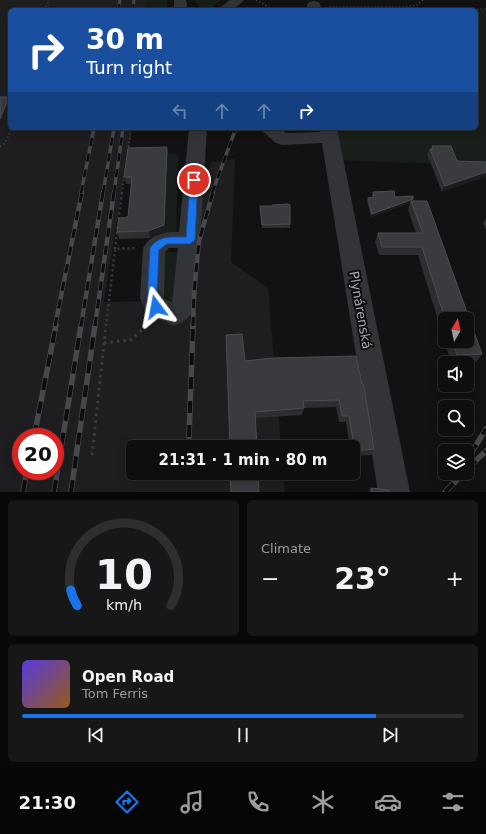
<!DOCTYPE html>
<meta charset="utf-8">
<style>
body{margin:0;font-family:"DejaVu Sans",sans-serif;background:#171717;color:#f1f3f6;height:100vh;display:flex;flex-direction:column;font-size:15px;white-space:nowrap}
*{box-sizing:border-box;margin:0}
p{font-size:13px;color:#9b9c9e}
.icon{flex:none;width:22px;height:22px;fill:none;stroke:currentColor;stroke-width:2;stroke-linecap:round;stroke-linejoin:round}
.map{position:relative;height:492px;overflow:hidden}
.drawer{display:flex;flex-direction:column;gap:8px;padding:8px;background:#080808;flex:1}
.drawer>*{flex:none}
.top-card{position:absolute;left:8px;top:8px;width:470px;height:122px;border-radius:6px;box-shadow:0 2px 10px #0003,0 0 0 1px #2e2e2e;background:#1a4fa0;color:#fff;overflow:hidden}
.needle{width:26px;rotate:9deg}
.buttons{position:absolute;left:438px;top:312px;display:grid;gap:8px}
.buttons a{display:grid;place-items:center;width:36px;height:36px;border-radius:6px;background:#0e0e0e;box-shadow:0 2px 10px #0003,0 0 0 1px #2e2e2e;font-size:20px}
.speed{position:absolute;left:12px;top:428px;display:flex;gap:8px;font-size:20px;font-weight:700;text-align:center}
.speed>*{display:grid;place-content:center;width:52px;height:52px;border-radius:50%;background:#0e0e0e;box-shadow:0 2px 10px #0003,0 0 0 1px #2e2e2e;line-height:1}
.speed .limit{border:6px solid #d22;background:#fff;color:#111}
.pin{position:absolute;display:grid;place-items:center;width:34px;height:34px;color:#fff;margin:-17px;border:2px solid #fff;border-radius:50%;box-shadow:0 1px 4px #0007}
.me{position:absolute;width:44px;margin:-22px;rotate:347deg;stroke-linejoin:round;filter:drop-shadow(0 0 3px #0008)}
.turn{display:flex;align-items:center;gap:14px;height:84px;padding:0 12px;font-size:18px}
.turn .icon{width:52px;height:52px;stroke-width:2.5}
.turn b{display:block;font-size:28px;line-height:34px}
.lanes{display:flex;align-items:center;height:38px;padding:0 12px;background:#0003;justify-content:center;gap:20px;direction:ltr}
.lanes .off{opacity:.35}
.big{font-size:30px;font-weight:700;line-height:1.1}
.drawer .widget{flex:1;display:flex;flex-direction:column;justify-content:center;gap:6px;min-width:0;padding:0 14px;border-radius:6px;background:#171717}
.drawer .dial{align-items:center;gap:0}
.dial svg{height:104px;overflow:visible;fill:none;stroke:#2e2e2e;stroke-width:7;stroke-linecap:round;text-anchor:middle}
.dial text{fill:#f1f3f6;stroke:none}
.song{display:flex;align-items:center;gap:12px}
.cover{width:48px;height:48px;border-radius:6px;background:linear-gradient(135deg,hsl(250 70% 55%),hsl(30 70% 35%))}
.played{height:4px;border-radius:2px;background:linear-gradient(90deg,#1a73e8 80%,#2e2e2e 80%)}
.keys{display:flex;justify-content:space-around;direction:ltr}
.heat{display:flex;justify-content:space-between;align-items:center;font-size:22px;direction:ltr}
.drawer .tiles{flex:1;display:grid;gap:8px;grid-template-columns:1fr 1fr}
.widget:last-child{grid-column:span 2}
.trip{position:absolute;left:126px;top:440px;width:234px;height:40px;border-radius:6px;background:#0e0e0e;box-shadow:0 2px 10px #0003,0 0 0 1px #2e2e2e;font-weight:700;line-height:40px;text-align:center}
.tabs{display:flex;height:64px;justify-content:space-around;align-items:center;background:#060606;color:#9b9c9e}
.tabs .icon{width:28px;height:28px}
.tabs .current{color:#1a73e8}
.tabs b{font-size:18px;color:#f1f3f6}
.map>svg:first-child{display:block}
.built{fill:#1e1e20;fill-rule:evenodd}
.green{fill:#181e19}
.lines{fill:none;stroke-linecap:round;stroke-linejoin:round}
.path-far3{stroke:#393b3f;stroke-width:1.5;stroke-dasharray:1.5 2;stroke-linecap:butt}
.path-far2{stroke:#393b3f;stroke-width:2;stroke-dasharray:1.5 2.5;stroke-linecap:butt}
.path-far1{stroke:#393b3f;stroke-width:2.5;stroke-dasharray:2 3;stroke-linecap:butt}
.path{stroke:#393b3f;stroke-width:3;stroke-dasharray:2.5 4;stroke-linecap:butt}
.minor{fill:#333438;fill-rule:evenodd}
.rail-far3-casing{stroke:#46484d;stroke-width:3}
.rail-far2-casing{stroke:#46484d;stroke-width:3.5}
.rail-far1-casing{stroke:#46484d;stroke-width:4.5}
.rail-casing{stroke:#46484d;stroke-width:5.5}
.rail-far3{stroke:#0d0d0e;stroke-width:2;stroke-dasharray:6;stroke-linecap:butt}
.rail-far2{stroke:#0d0d0e;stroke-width:2.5;stroke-dasharray:8;stroke-linecap:butt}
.rail-far1{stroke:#0d0d0e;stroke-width:3;stroke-dasharray:9;stroke-linecap:butt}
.rail{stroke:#0d0d0e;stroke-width:4;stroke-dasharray:12;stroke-linecap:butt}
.wall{fill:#2e2e31;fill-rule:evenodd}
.shaded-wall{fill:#1d1d1f}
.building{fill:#3b3b3f;stroke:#4b4d51}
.route{fill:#1a73e8;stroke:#114b97}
.labels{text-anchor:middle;stroke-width:4;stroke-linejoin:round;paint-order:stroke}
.street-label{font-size:13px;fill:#a4a9b3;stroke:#0d0d0e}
</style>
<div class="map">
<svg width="486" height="492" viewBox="0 0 486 492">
<rect width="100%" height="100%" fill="#121213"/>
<path class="built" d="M0 0H148L147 10H10V128H132L104 302 170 301 180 298V252L211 162 235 159 231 262 268 288 281 447H133V473H283L285 492H0ZM21 437H55V471H21Z"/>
<g class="green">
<path d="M148 0H167V10H147Z"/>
<path d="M195 0H221L210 10H201Z"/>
<path d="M476 10H486V166L338 160 335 128H476Z"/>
<path d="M178 153 176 237H165L168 154Z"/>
<path d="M165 252H180V298L171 301 160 294Z"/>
</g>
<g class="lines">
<g class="path-far3">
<path d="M256 0 274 10"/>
<path d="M329 7H406L417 5 423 0"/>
<path d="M45 10 49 0"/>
<path d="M449 10 486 9"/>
</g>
<g class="path-far2">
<path d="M0 147 5 143 12 128"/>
<path d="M128 151 131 129"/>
<path d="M122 193 124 176"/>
</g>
<g class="path-far1">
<path d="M115 249 122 192"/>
<path d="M106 326 115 249 136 248"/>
<path d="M146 326 149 324"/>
</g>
<g class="path">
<path d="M104 343 131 340 147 325"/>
<path d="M92 455 106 325"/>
</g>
<g class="minor">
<path d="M174 0H186L188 10H174Z"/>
<path d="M230 0H244L233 10H217Z"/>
<path d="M314 1 319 2 322 10H308L307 5 309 2Z"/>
<path d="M189 128H207L196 307C191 317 184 322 174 326L147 314 140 298 143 248C151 234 164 232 179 232ZM169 248H178L172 303 164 298 165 252Z"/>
<path d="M259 128H279L286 133 320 132 319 128H337L410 492H378L322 143 282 145 276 143Z"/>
</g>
<defs>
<g id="rail-far3">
<path d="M118 10 120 0"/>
<path d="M133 10 134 0"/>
</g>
<g id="rail-far2">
<path d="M81 193 94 128"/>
<path d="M103 193 114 128"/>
<path d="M114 193 123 128"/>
<path d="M212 193 236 128"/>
</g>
<g id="rail-far1">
<path d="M55 326 82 192"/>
<path d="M81 326 103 192"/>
<path d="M95 326 114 192"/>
<path d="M193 326 194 293 199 241 213 192"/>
</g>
<g id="rail">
<path d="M34 437 56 325"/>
<path d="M189 437 193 325"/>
<path d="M470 455 486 429"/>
<path d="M467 469 486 451"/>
<path d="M23 492 27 471"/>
<path d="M54 492 81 325"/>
<path d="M71 492 95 325"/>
<path d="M445 492 464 473"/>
</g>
</defs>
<use href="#rail-far3" class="rail-far3-casing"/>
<use href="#rail-far2" class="rail-far2-casing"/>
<use href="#rail-far1" class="rail-far1-casing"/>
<use href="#rail" class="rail-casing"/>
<use href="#rail-far3" class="rail-far3"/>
<use href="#rail-far2" class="rail-far2"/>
<use href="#rail-far1" class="rail-far1"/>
<use href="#rail" class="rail"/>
</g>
<g class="wall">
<path d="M432 146 457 161 442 192 427 154 430 149H431Z"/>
<path d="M167 147 168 154 165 232 150 238 119 239 117 232 128 217 131 184H126L124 177Z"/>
<path d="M373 192 395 197 413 199 412 201 482 354 476 362H451L418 255H379L375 242 378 233H416L408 210 410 203 371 217 367 201 368 198 372 197V195ZM445 319 467 341H445Z"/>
<path d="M260 206 290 224V228H262Z"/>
<path d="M486 218V230L483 223Z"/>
<path d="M245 361 362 384 374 449 371 455 353 456V447H350L346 422H339L336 407 304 408 302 415 255 418Z"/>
<path d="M371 488 389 492H368Z"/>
</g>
<g class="shaded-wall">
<path d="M9 97 10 103 0 127V119Z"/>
<path d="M167 147 168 154 165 232 150 238 148 231Z"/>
<path d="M486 172V177L442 192 445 186Z"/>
<path d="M413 199 412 203 411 201 410 203 371 217 372 214Z"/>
</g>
<g class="building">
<path d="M0 97H9L0 119Z"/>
<path d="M432 146H451L457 161 486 162V172L445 186 430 149H433Z"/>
<path d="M167 147 164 225 148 231 117 232 119 218 128 217 132 177H124L128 148Z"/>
<path d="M394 191 395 197 413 196V199L372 214 368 198 374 197 373 192Z"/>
<path d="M411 201H427L482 354 457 355 452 341H467V319H445L422 247H382L378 233H423Z"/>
<path d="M288 204 290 205V224L262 225 260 206H272V205Z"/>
<path d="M242 334 245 361 273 358 356 356 362 384H363L364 386 374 449 355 451 349 416H342L339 400 303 401 304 408 255 412 257 447H230L226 335Z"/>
<path d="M230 473H258L259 492H231Z"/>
<path d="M371 488 389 490V492H372Z"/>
</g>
<path class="route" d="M194 177 198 180 195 240 190 244H167L159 250 157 298 162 307 160 310 156 311 153 310 147 298 150 248C158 235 172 237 186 237L190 180Z"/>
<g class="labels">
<g class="street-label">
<text transform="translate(361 310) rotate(80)" y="5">Plynárenská</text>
</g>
</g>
</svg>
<div class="buttons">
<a><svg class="needle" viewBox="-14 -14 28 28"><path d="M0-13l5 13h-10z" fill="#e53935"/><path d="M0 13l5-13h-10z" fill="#9b9c9e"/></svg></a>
<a><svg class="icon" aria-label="sound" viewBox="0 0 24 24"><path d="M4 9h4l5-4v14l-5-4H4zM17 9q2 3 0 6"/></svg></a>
<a><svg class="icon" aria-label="search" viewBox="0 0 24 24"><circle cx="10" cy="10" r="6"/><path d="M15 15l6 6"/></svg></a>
<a><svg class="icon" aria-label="layers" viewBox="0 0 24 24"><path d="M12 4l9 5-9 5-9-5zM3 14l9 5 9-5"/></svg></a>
</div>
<div class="speed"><div class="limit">20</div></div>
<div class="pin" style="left:194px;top:180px;background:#d93025"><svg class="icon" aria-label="arrive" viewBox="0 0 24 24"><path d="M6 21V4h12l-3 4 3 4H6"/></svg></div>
<svg class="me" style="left:156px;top:307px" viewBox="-20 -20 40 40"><path d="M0-17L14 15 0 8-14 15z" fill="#1a73e8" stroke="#fff" stroke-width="4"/></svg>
<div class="trip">21:31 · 1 min · 80 m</div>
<div class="top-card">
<div class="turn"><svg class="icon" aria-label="right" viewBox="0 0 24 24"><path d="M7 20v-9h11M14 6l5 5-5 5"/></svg><div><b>30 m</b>Turn right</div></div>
<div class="lanes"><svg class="icon off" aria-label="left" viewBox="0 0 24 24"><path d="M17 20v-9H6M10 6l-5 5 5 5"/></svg><svg class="icon off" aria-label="ahead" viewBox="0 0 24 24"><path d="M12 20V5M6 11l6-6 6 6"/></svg><svg class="icon off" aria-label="ahead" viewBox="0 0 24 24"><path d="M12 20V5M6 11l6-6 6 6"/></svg><svg class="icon" aria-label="right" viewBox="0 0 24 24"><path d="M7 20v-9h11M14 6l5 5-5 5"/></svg></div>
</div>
</div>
<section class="drawer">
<div class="tiles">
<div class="widget dial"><svg viewBox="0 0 100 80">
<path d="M14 69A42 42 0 1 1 86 69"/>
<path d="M14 69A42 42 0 0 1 9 57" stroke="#1a73e8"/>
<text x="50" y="56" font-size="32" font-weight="700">10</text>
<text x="50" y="72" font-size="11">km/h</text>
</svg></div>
<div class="widget"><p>Climate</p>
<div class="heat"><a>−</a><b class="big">23°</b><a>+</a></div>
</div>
<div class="widget">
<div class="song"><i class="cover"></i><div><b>Open Road</b><p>Tom Ferris</p></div></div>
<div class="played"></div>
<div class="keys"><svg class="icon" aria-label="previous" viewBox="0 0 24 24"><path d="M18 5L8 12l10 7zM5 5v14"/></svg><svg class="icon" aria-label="pause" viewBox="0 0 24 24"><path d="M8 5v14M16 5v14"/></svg><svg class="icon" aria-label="next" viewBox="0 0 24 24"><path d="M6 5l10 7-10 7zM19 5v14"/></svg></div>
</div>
</div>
</section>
<nav class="tabs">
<b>21:30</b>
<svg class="icon current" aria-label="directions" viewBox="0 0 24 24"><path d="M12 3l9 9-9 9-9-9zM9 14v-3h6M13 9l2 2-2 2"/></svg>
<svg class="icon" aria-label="music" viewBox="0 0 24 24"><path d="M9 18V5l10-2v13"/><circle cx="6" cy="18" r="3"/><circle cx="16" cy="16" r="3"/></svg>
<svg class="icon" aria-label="phone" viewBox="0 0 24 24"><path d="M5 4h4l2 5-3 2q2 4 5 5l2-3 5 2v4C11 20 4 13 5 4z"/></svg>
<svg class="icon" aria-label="climate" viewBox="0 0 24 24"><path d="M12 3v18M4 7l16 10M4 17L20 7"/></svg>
<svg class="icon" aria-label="car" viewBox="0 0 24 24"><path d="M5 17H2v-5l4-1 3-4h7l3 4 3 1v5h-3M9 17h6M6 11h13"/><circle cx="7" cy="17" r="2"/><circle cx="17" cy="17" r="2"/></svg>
<svg class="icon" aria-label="filters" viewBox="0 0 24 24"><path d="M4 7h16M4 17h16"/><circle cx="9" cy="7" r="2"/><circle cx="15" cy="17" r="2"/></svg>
</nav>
